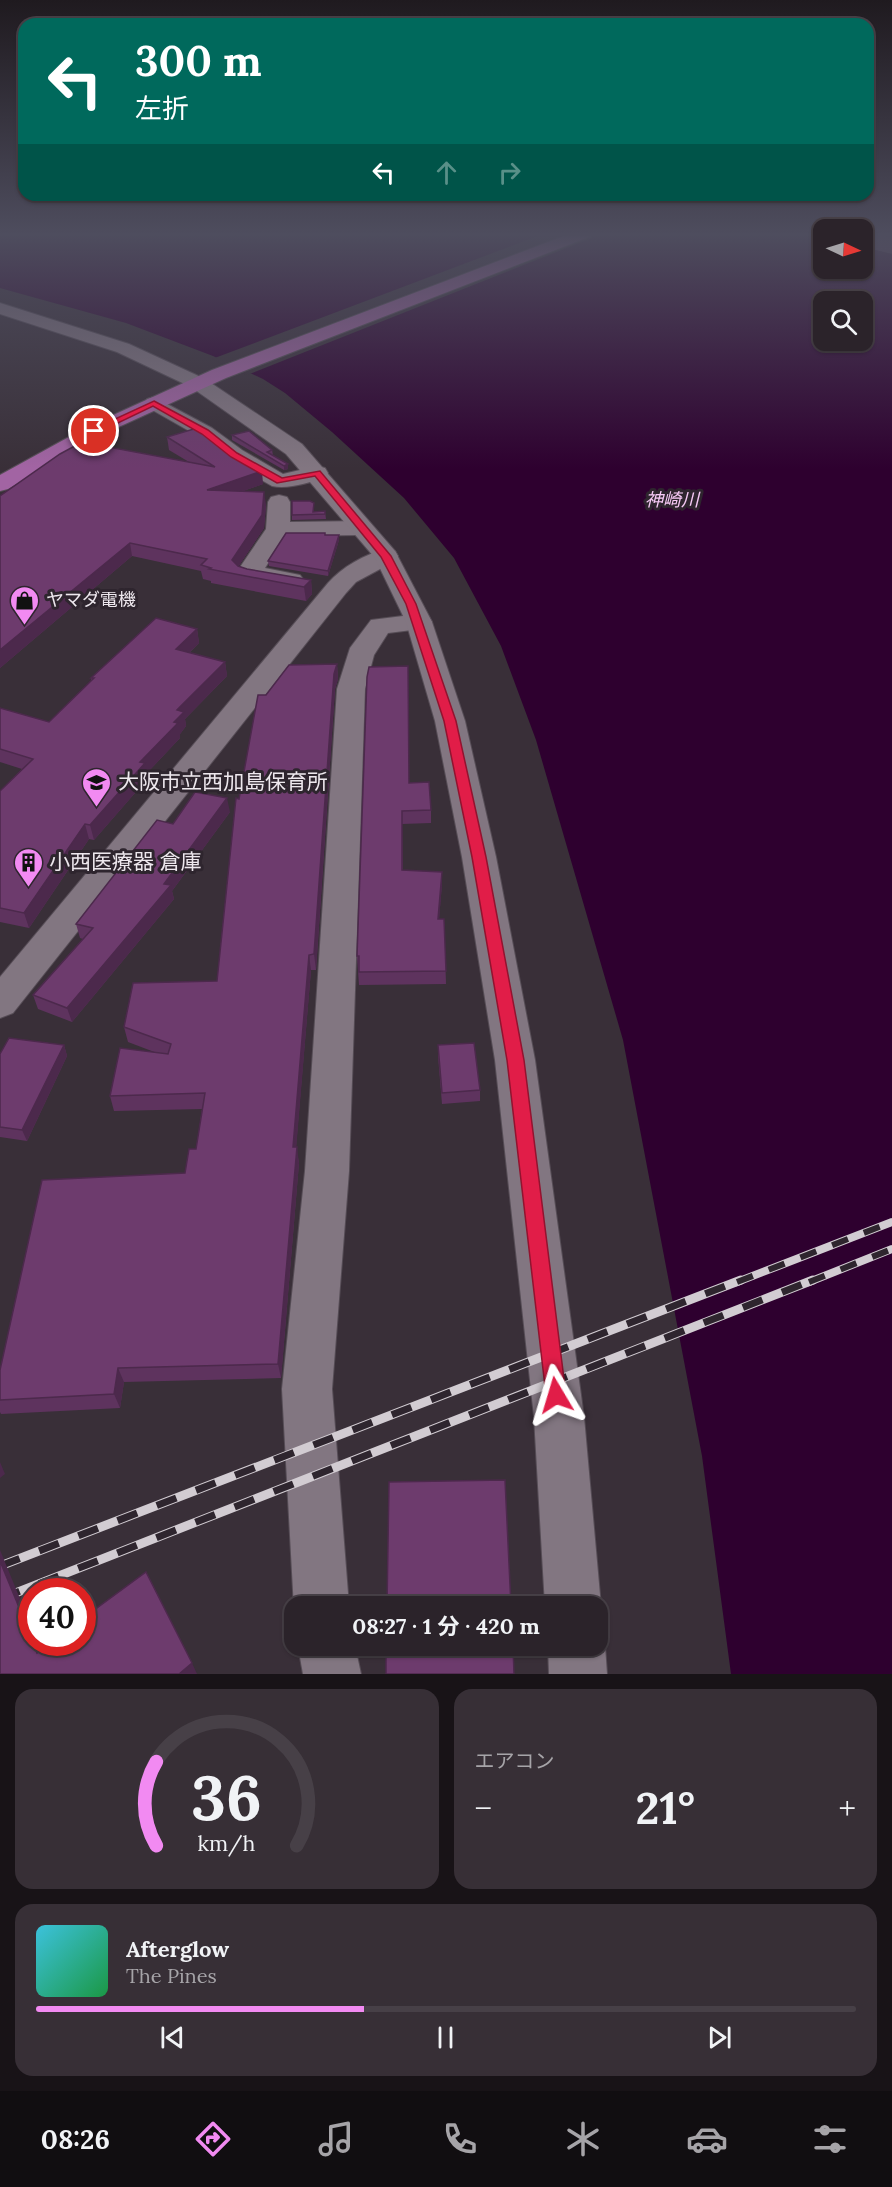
<!DOCTYPE html>
<html lang="ja">
<meta charset="utf-8">
<style>
body{margin:0;font-family:Lora,"Noto Sans JP",serif;background:#372f36;color:#f1f3f6;height:100vh;display:flex;flex-direction:column;font-size:22px;white-space:nowrap}
*{box-sizing:border-box;margin:0}
p{font-size:20px;color:#a6a4a8}
.icon{flex:none;width:33px;height:33px;fill:none;stroke:currentColor;stroke-width:2;stroke-linecap:round;stroke-linejoin:round}
.map{position:relative;height:1674px;overflow:hidden}
.sheet{display:flex;flex-direction:column;gap:15px;padding:15px;background:#181317;flex:1}
.sheet>*{flex:none}
.top-card{position:absolute;left:18px;top:18px;width:856px;height:183px;border-radius:18px;box-shadow:0 2px 4px #0004,0 0 0 2px #474047;background:#00695c;color:#fff;overflow:hidden}
.needle{width:39px;rotate:94deg}
.controls{position:absolute;left:813px;top:219px;display:grid;gap:12px}
.controls a{display:grid;place-items:center;width:60px;height:60px;border-radius:12px;background:#2b232a;box-shadow:0 2px 4px #0004,0 0 0 2px #474047;font-size:30px}
.speed{position:absolute;left:18px;top:1578px;display:flex;gap:12px;font-size:30px;font-weight:700;text-align:center}
.speed>*{display:grid;place-content:center;width:78px;height:78px;border-radius:50%;background:#2b232a;box-shadow:0 2px 4px #0004,0 0 0 2px #474047;line-height:1}
.speed .limit{border:9px solid #d22;background:#fff;color:#111}
.pin{position:absolute;display:grid;place-items:center;width:51px;height:51px;color:#fff;margin:-26px;border:3px solid #fff;border-radius:50%;box-shadow:0 2px 6px #0007}
.me{position:absolute;width:66px;margin:-33px;rotate:353deg;stroke-linejoin:round;filter:drop-shadow(0 0 4px #0008)}
.turn{display:flex;align-items:center;gap:21px;height:126px;padding:0 18px;font-size:27px}
.turn .icon{width:78px;height:78px;stroke-width:2.5}
.turn b{display:block;font-size:42px;line-height:51px}
.lanes{display:flex;align-items:center;height:57px;padding:0 18px;background:#0003;justify-content:center;gap:30px;direction:ltr}
.lanes .off{opacity:.35}
.big{font-size:45px;font-weight:700;line-height:1.1}
.sheet .card{flex:1;display:flex;flex-direction:column;justify-content:center;gap:9px;min-width:0;padding:0 21px;border-radius:18px;background:#372f36}
.sheet .dial{align-items:center;gap:0}
.dial svg{height:156px;overflow:visible;fill:none;stroke:#474047;stroke-width:7;stroke-linecap:round;text-anchor:middle}
.dial text{fill:#f1f3f6;stroke:none}
.song{display:flex;align-items:center;gap:18px}
.cover{width:72px;height:72px;border-radius:9px;background:linear-gradient(135deg,hsl(190 70% 55%),hsl(140 70% 35%))}
.played{height:6px;border-radius:3px;background:linear-gradient(90deg,#f28af2 40%,#474047 40%)}
.keys{display:flex;justify-content:space-around;direction:ltr}
.heat{display:flex;justify-content:space-between;align-items:center;font-size:33px;direction:ltr}
.sheet .tiles{flex:1;display:grid;gap:15px;grid-template-columns:1fr 1fr}
.card:last-child{grid-column:span 2}
.trip{position:absolute;left:284px;top:1596px;width:324px;height:60px;border-radius:18px;background:#2b232a;box-shadow:0 2px 4px #0004,0 0 0 2px #474047;font-weight:700;line-height:60px;text-align:center}
.tab-bar{display:flex;height:96px;justify-content:space-around;align-items:center;background:#110e11;color:#a6a4a8}
.tab-bar .icon{width:42px;height:42px}
.tab-bar .selected{color:#f28af2}
.tab-bar b{font-size:27px;color:#f1f3f6}
.map>svg:first-child{display:block}
.green{fill:#623f62}
.water{fill:#2e002f;fill-rule:evenodd}
.pier{fill:#392f38}
.lines{fill:none;stroke-linecap:round;stroke-linejoin:round}
.street-casing{stroke:#564d56;stroke-width:2}
.secondary-casing{stroke:#564d56;stroke-width:2}
.primary-casing{stroke:#564d56;stroke-width:2}
.street{fill:#827681;fill-rule:evenodd}
.secondary{fill:#827681;fill-rule:evenodd}
.primary{fill:#a264a3;fill-rule:evenodd}
.rail-far1-casing{stroke:#d2ccd2;stroke-width:8}
.rail-casing{stroke:#d2ccd2;stroke-width:9}
.rail-far1{stroke:#2e252e;stroke-width:6;stroke-dasharray:17;stroke-linecap:butt}
.rail{stroke:#2e252e;stroke-width:7;stroke-dasharray:21;stroke-linecap:butt}
.wall{fill:#5e335e}
.shaded-wall{fill:#4c294c}
.building{fill:#6d3b6d;stroke:#4c294c;stroke-width:1.5}
.route{fill:#e11d48;stroke:#92132f;stroke-width:1.5}
.labels{text-anchor:middle;stroke-width:6;stroke-linejoin:round;paint-order:stroke}
.far-water-label{font-size:18px;font-style:italic;fill:#f6c9f5;stroke:#2e252e}
.far-poi-label{font-size:18px;fill:#eee8ee;stroke:#2e252e;text-anchor:start}
.poi-label{font-size:21px;fill:#eee8ee;stroke:#2e252e;text-anchor:start}
</style>
<div class="map">
<svg width="892" height="1674" viewBox="0 0 892 1674">
<rect width="100%" height="100%" fill="#392f38"/>
<path class="green" d="M863 234 892 237V254L863 247Z"/>
<path class="water" d="M0 234H811L823 237 824 268H862L863 247 892 254V1674H731L702 1456 623 1040 536 740 501 646 454 558 404 498 332 432 285 393 263 379 213 356 126 323 0 288ZM824 302H862V340H824Z"/>
<path class="pier" d="M543 234H602L247 375 212 359Z"/>
<g class="lines">
<defs>
<g id="street">
<path d="M0 303 129 344 205 379 208 383 205 387H191L117 352 0 314Z"/>
<path d="M154 397 212 428 242 450 283 474 317 466 325 468 328 473 325 478C309 482 288 490 272 486L226 460 198 436 147 407 144 403 147 399Z"/>
<path d="M279 495 287 497 290 502V522L362 521 370 523 374 528 370 533 362 535 285 536 265 568 300 575 304 580 300 585 291 588 240 578 236 573 266 529 268 502 271 497Z"/>
<path d="M386 549 395 551 398 556 395 561 356 582 346 593 13 1013 0 1018V977L328 583C342 567 365 554 386 549Z"/>
<path d="M419 614 428 616 432 622 428 628 388 633 374 655 365 689 349 1171 332 1389 349 1606H294V1609L282 1389 305 1171 337 689 350 648 371 620Z"/>
<path d="M298 1646H355L361 1674H303Z"/>
</g>
<g id="secondary">
<path d="M198 377 205 379 302 444 395 551 432 622 465 721 496 857 535 1060 584 1417 601 1606 597 1616V1606H545L534 1417 495 1060 462 857 435 721 406 622 375 558 286 454 191 387 188 383 191 379Z"/>
<path d="M597 1628 605 1646 607 1674H549L548 1646H597Z"/>
</g>
<path id="primary" d="M569 234H591L589 237 226 378 101 435 8 489 0 491V475L87 427 212 370Z"/>
</defs>
<use href="#street" class="street-casing"/>
<use href="#secondary" class="secondary-casing"/>
<use href="#primary" class="primary-casing"/>
<use href="#street" class="street"/>
<use href="#secondary" class="secondary"/>
<use href="#primary" class="primary"/>
<defs>
<g id="rail-far1">
<path d="M737 1282 892 1222"/>
<path d="M809 1282 892 1249"/>
</g>
<g id="rail">
<path d="M0 1566 741 1280"/>
<path d="M0 1599 813 1280"/>
</g>
</defs>
<use href="#rail-far1" class="rail-far1-casing"/>
<use href="#rail" class="rail-casing"/>
<use href="#rail-far1" class="rail-far1"/>
<use href="#rail" class="rail"/>
</g>
<g class="wall">
<path d="M232 435 272 450 273 455 288 469 284 470 232 440Z"/>
<path d="M167 437 263 484 243 491 266 505 264 528 238 567 247 569 311 580 312 594 306 601 211 583V581L203 579 201 571 132 556 0 668V496L189 462 169 450Z"/>
<path d="M314 508V512L325 511 326 519 292 520V515Z"/>
<path d="M325 535 339 540 328 576 269 566 268 561Z"/>
<path d="M197 629 199 643 189 653 225 662 227 676 185 719 186 726 180 734V738L147 773 148 778 94 840 89 839 29 928 0 922V791L22 769 0 762V708L49 722 91 681V678Z"/>
<path d="M337 664 338 679 335 689 316 970H311L296 1147 299 1163 281 1378 124 1382 120 1408 1 1414 0 1412V1370L185 1173 196 1149 202 1109 114 1111 110 1096 157 1053 128 1042 124 1027 217 981 239 799 266 695Z"/>
<path d="M409 783 431 810V823L402 824 403 870 442 872V884L439 919H444L446 984 359 985 357 956Z"/>
<path d="M230 812 172 891 174 899 72 1022 38 1009 33 995 83 939 80 938 76 924 173 824Z"/>
<path d="M64 1045 67 1056 27 1141 0 1137V1054Z"/>
<path d="M438 1045 480 1090V1101L442 1104 438 1056Z"/>
</g>
<g class="shaded-wall">
<path d="M288 464V469L284 470V466Z"/>
<path d="M262 471 263 484 209 503 207 490Z"/>
<path d="M264 492 266 505 264 528 234 573 232 560Z"/>
<path d="M339 535V540L328 576V571Z"/>
<path d="M130 543 132 556 0 668V650Z"/>
<path d="M311 580 312 594 306 601 304 587Z"/>
<path d="M197 629 199 643 178 663 176 649Z"/>
<path d="M225 662 227 676 185 719 186 726 180 734V738L147 773 148 778 94 840 90 825 140 762 174 722 177 710Z"/>
<path d="M337 664 338 679 335 689 316 970 314 954 334 674Z"/>
<path d="M227 798 230 812 172 891 174 899 72 1022 67 1008 164 884Z"/>
<path d="M85 824 89 839 29 928 24 913Z"/>
<path d="M442 872V884L438 932V919Z"/>
<path d="M309 955 311 970 295 1163 293 1147Z"/>
<path d="M64 1045 67 1056 27 1141 22 1130Z"/>
<path d="M297 1147 299 1163 281 1378 278 1364Z"/>
<path d="M118 1368 124 1382 120 1408 114 1394Z"/>
<path d="M0 1462 5 1474 0 1478Z"/>
<path d="M0 1550 32 1628V1639L0 1561Z"/>
<path d="M33 1642H37L47 1666 37 1653Z"/>
<path d="M192 1663 197 1674H179Z"/>
</g>
<g class="building">
<path d="M197 428 223 449 262 471 207 490 264 492 262 515 232 560 238 566 247 569 311 580 304 587 209 569 211 568 201 565 207 559 130 543 0 650V496L60 454 82 442 215 467 167 437Z"/>
<path d="M249 431 272 450 267 452 288 464 284 466 232 435Z"/>
<path d="M292 501H310L314 503 313 512 325 511V514L292 515Z"/>
<path d="M286 533H325V535H339L328 571 268 561Z"/>
<path d="M156 618 197 629 176 649 225 662 177 710 184 712 174 722 178 723 140 762 145 763 90 825 85 824 24 913 0 908V791L33 759 0 749V708L49 722 94 678H91Z"/>
<path d="M337 664 334 674 314 954 309 955 293 1147H297L278 1364 118 1368 114 1394 0 1400V1370L42 1180 185 1173 189 1149H196L205 1093 110 1096 120 1048 168 1054 171 1044 124 1027 133 983 217 981 236 798 239 799 258 695H266L289 665Z"/>
<path d="M408 666 409 783 429 782 431 810 402 811V870L442 872 438 919H444L446 971 359 972V956H357L367 677 369 667Z"/>
<path d="M195 792 227 798 164 884 171 885 67 1008 33 995 93 928 76 924 157 820 173 824Z"/>
<path d="M9 1038 64 1045 22 1130 0 1127V1054Z"/>
<path d="M474 1043 480 1090 442 1093 438 1045Z"/>
<path d="M505 1480 511 1606H387L389 1482Z"/>
<path d="M0 1561 32 1639V1642H33L37 1653 51 1642H82V1619L146 1572 192 1663 179 1674H0Z"/>
<path d="M386 1646H513L514 1674H386Z"/>
</g>
<linearGradient id="sky" x2="0" y2="1"><stop stop-color="#1f1a1f"/><stop offset="0.5" stop-color="#4e4d5e"/><stop offset="1" stop-color="#4e4d5e" stop-opacity="0"/></linearGradient>
<rect width="892" height="469" fill="url(#sky)"/>
<path class="route" d="M154 401 208 430 237 453 282 478 320 471 391 556 416 604 456 721 486 857 524 1060 566 1395 563 1402 556 1405 549 1402 546 1395 507 1060 472 857 444 721 406 604 381 557 315 476 277 483 231 457 202 434 153 406 97 433 89 431Z"/>
<defs>
<symbol id="shop-pin" viewBox="-11 -11 22 30"><path d="M0 17L-7.5 6A9.5 9.5 0 1 1 7.5 6Z" fill="#f28af2" stroke="#2e252e"/><path d="M-5-2.5h2.3a2.7 3.5 0 0 1 5.4 0H5L5.5 6h-11ZM-1.5-2.5h3a1.5 2.3 0 0 0-3 0Z" fill="#111"/></symbol>
<symbol id="school-pin" viewBox="-11 -11 22 30"><path d="M0 17L-7.5 6A9.5 9.5 0 1 1 7.5 6Z" fill="#f28af2" stroke="#2e252e"/><path d="M0-5L7-2L0 1L-7-2ZM-4 1L0 2.5L4 1V4Q0 6-4 4Z" fill="#111"/></symbol>
<symbol id="building-pin" viewBox="-11 -11 22 30"><path d="M0 17L-7.5 6A9.5 9.5 0 1 1 7.5 6Z" fill="#f28af2" stroke="#2e252e"/><path d="M-4-6H4V6H1V3H-1V6H-4ZM-2.5-4.3h1.7v1.8h-1.7ZM.8-4.3h1.7v1.8H.8ZM-2.5-1h1.7V.8h-1.7ZM.8-1h1.7V.8H.8Z" fill="#111"/></symbol>
</defs>
<g fill-rule="evenodd">
<use href="#shop-pin" x="8" y="584" width="33" height="45"/>
<use href="#school-pin" x="80" y="766" width="33" height="45"/>
<use href="#building-pin" x="12" y="846" width="33" height="45"/>
</g>
<g class="labels">
<g class="far-water-label">
<text x="672" y="506">神崎川</text>
</g>
<g class="far-poi-label">
<text x="46" y="606">ヤマダ電機</text>
</g>
<g class="poi-label">
<text x="118" y="789">大阪市立西加島保育所</text>
<text x="49" y="869">小西医療器 倉庫</text>
</g>
</g>
</svg>
<div class="controls">
<a><svg class="needle" viewBox="-14 -14 28 28"><path d="M0-13l5 13h-10z" fill="#e53935"/><path d="M0 13l5-13h-10z" fill="#a6a4a8"/></svg></a>
<a><svg class="icon" aria-label="search" viewBox="0 0 24 24"><circle cx="10" cy="10" r="6"/><path d="M15 15l6 6"/></svg></a>
</div>
<div class="speed"><div class="limit">40</div></div>
<div class="pin" style="left:94px;top:431px;background:#d93025"><svg class="icon" aria-label="arrive" viewBox="0 0 24 24"><path d="M6 21V4h12l-3 4 3 4H6"/></svg></div>
<svg class="me" style="left:556px;top:1395px" viewBox="-20 -20 40 40"><path d="M0-17L14 15 0 8-14 15z" fill="#e11d48" stroke="#fff" stroke-width="4"/></svg>
<div class="trip">08:27 · 1 分 · 420 m</div>
<div class="top-card">
<div class="turn"><svg class="icon" aria-label="left" viewBox="0 0 24 24"><path d="M17 20v-9H6M10 6l-5 5 5 5"/></svg><div><b>300 m</b>左折</div></div>
<div class="lanes"><svg class="icon" aria-label="left" viewBox="0 0 24 24"><path d="M17 20v-9H6M10 6l-5 5 5 5"/></svg><svg class="icon off" aria-label="ahead" viewBox="0 0 24 24"><path d="M12 20V5M6 11l6-6 6 6"/></svg><svg class="icon off" aria-label="right" viewBox="0 0 24 24"><path d="M7 20v-9h11M14 6l5 5-5 5"/></svg></div>
</div>
</div>
<section class="sheet">
<div class="tiles">
<div class="card dial"><svg viewBox="0 0 100 80">
<path d="M14 69A42 42 0 1 1 86 69"/>
<path d="M14 69A42 42 0 0 1 14 26" stroke="#f28af2"/>
<text x="50" y="56" font-size="32" font-weight="700">36</text>
<text x="50" y="72" font-size="11">km/h</text>
</svg></div>
<div class="card"><p>エアコン</p>
<div class="heat"><a>−</a><b class="big">21°</b><a>+</a></div>
</div>
<div class="card">
<div class="song"><i class="cover"></i><div><b>Afterglow</b><p>The Pines</p></div></div>
<div class="played"></div>
<div class="keys"><svg class="icon" aria-label="previous" viewBox="0 0 24 24"><path d="M18 5L8 12l10 7zM5 5v14"/></svg><svg class="icon" aria-label="pause" viewBox="0 0 24 24"><path d="M8 5v14M16 5v14"/></svg><svg class="icon" aria-label="next" viewBox="0 0 24 24"><path d="M6 5l10 7-10 7zM19 5v14"/></svg></div>
</div>
</div>
</section>
<nav class="tab-bar">
<b>08:26</b>
<svg class="icon selected" aria-label="directions" viewBox="0 0 24 24"><path d="M12 3l9 9-9 9-9-9zM9 14v-3h6M13 9l2 2-2 2"/></svg>
<svg class="icon" aria-label="music" viewBox="0 0 24 24"><path d="M9 18V5l10-2v13"/><circle cx="6" cy="18" r="3"/><circle cx="16" cy="16" r="3"/></svg>
<svg class="icon" aria-label="phone" viewBox="0 0 24 24"><path d="M5 4h4l2 5-3 2q2 4 5 5l2-3 5 2v4C11 20 4 13 5 4z"/></svg>
<svg class="icon" aria-label="climate" viewBox="0 0 24 24"><path d="M12 3v18M4 7l16 10M4 17L20 7"/></svg>
<svg class="icon" aria-label="car" viewBox="0 0 24 24"><path d="M5 17H2v-5l4-1 3-4h7l3 4 3 1v5h-3M9 17h6M6 11h13"/><circle cx="7" cy="17" r="2"/><circle cx="17" cy="17" r="2"/></svg>
<svg class="icon" aria-label="filters" viewBox="0 0 24 24"><path d="M4 7h16M4 17h16"/><circle cx="9" cy="7" r="2"/><circle cx="15" cy="17" r="2"/></svg>
</nav>
